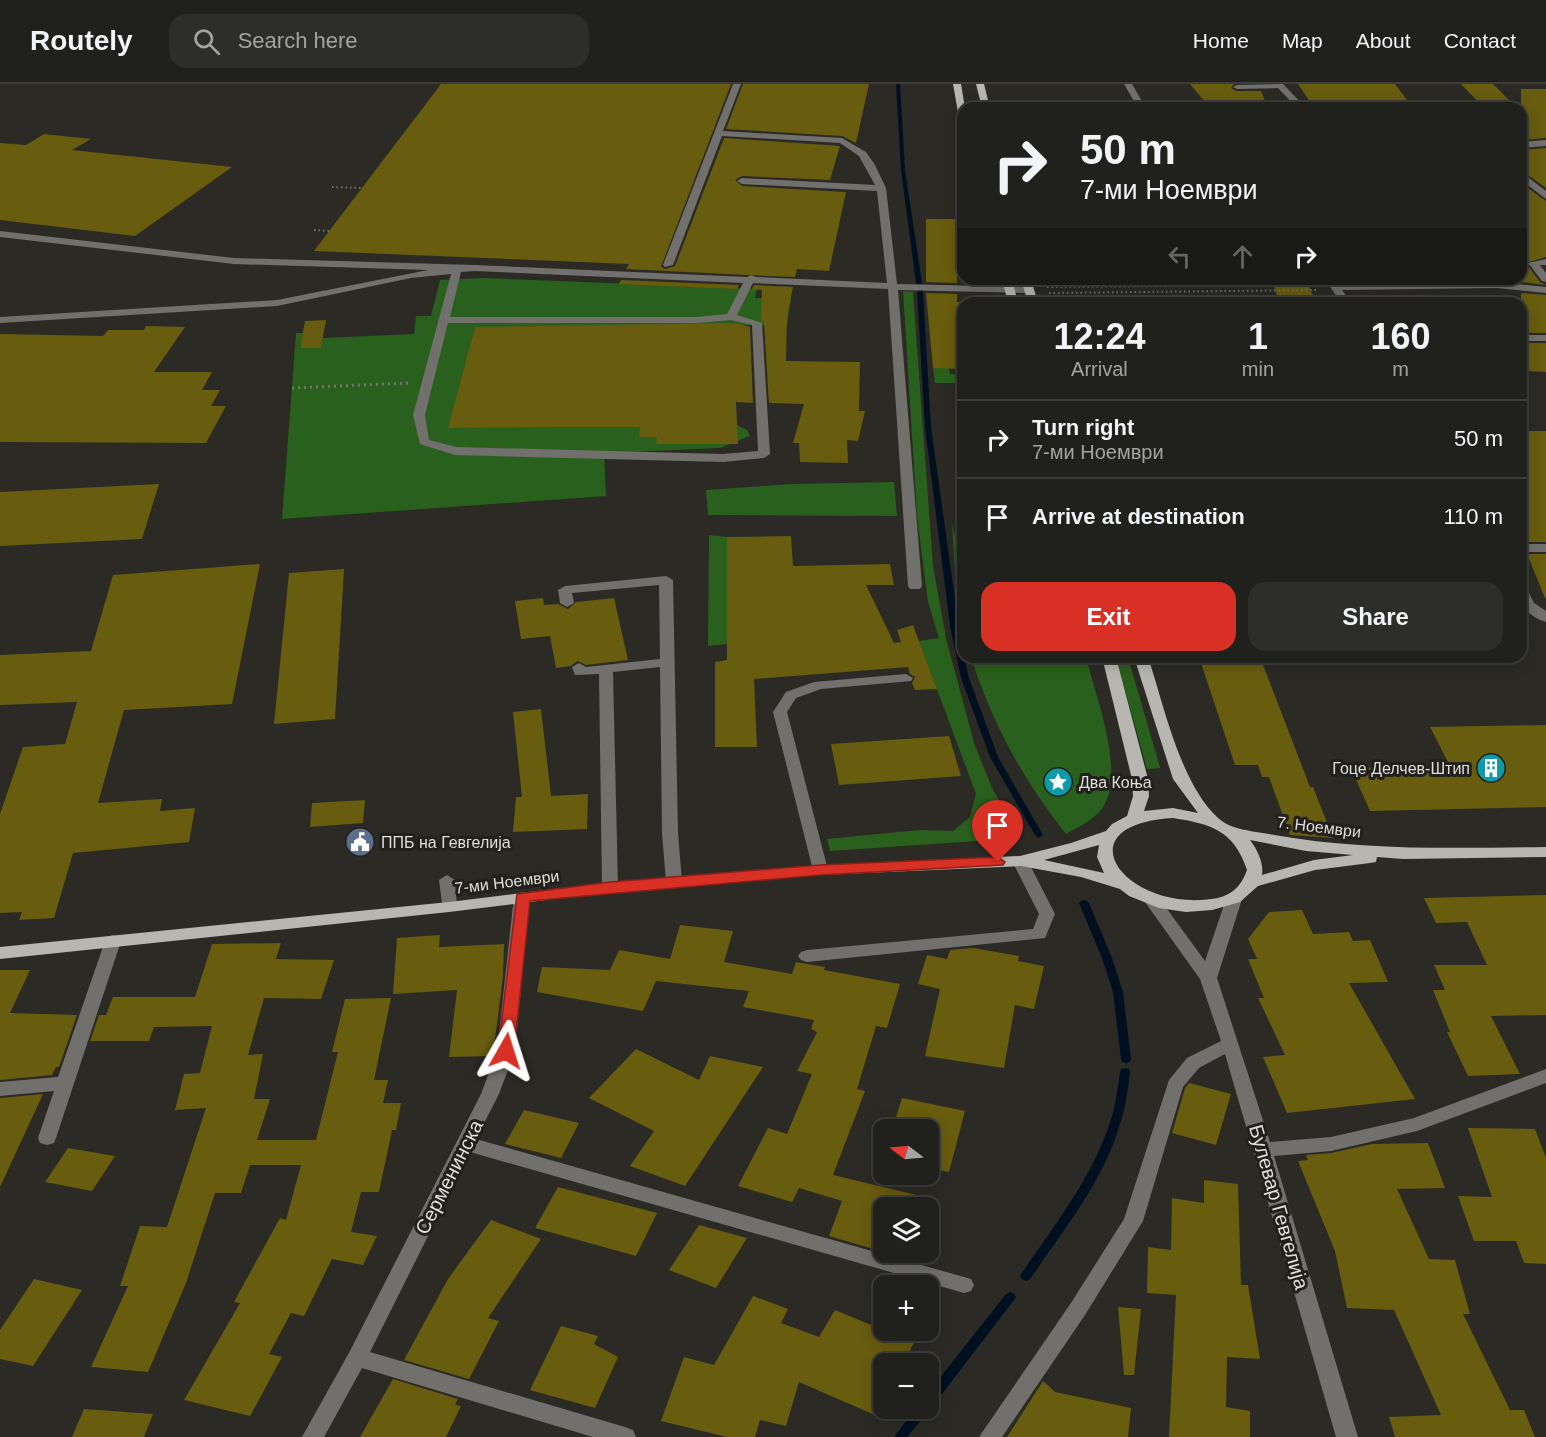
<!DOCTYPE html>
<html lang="en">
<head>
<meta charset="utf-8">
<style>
  :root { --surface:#20201c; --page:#2d2d29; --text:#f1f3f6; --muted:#a2a3a3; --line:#3d3e3b; --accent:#d93025 }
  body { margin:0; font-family:Helvetica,sans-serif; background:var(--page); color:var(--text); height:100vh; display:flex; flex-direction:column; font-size:22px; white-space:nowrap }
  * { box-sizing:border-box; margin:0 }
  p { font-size:20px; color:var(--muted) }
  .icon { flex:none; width:33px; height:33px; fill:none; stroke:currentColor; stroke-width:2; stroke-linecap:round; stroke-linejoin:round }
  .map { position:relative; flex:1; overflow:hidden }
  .sheet { position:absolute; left:957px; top:213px; width:570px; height:366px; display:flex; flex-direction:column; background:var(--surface); border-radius:18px; box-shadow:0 3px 15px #0003,0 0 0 2px var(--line) }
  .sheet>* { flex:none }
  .banner { position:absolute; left:957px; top:18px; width:570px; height:183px; border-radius:18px; box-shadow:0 3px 15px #0003,0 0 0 2px var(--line); background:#20201c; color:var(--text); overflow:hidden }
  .needle { width:39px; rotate:286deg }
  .controls { position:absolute; left:873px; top:1035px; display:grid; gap:12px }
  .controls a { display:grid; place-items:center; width:66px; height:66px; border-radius:12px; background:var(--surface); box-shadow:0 3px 15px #0003,0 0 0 2px var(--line); font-size:30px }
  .pin { position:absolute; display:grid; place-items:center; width:51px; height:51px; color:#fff; margin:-62px -26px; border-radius:50% 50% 50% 0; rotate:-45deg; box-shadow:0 0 6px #0007 }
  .pin .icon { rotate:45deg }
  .me { position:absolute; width:66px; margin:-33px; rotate:6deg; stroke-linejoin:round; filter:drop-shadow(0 0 4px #0008) }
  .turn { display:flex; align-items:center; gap:21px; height:126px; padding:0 24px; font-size:27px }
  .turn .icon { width:78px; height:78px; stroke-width:2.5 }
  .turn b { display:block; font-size:42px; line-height:51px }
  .lanes { display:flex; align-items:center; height:57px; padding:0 24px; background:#0003; justify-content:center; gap:30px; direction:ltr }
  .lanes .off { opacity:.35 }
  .eta { display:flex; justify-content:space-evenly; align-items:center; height:102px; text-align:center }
  .eta b { font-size:36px; font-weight:700; line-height:42px }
  .button { display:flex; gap:12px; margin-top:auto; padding:12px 24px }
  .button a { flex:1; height:69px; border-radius:18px; background:var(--accent); color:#fff; font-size:24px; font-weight:700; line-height:69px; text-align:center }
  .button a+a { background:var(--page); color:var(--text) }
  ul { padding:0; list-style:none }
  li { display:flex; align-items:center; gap:18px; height:78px; padding:0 24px; border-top:2px solid var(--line) }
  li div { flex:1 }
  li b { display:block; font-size:22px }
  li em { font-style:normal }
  header { display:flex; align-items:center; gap:36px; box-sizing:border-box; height:84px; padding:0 30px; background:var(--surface); border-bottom:2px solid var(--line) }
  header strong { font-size:28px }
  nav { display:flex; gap:33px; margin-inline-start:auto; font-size:21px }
  .search { width:420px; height:54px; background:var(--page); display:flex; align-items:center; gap:15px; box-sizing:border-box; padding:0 21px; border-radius:18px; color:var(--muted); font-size:22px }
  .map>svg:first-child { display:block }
  .green { fill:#2a601d }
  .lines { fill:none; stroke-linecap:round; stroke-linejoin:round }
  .stream { fill:#001021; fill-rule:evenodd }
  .building { fill:#685c0f }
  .path-far1 { stroke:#757470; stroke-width:2; stroke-dasharray:1.5 3; stroke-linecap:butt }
  .path { stroke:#757470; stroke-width:3; stroke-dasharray:2 4; stroke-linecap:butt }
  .minor { fill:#71706d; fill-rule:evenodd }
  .major { fill:#b8b6b0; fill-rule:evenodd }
  .route { fill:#d93025; stroke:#8d1f18; stroke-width:1.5 }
  .labels { text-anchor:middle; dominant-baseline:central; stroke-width:6; stroke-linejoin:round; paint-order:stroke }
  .poi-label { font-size:16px; fill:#dfdedb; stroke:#21201b; text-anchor:start }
  .street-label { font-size:16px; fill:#dfdedb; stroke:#21201b }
  .near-street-label { font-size:20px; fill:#dfdedb; stroke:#21201b }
</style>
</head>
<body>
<header>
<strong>Routely</strong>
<div class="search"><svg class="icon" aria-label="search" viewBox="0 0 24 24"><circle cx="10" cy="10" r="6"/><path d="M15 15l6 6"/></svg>Search here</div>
<nav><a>Home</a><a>Map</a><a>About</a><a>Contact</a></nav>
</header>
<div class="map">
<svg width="1546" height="1353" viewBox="0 0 1546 1353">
  <rect width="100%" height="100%" fill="#2b2a25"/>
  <path class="green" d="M483 194 757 205 755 214 791 215 787 241 475 243 449 344 640 343V353H657V360H720L737 341 747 346 750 352 720 364 604 369 606 412 282 435 296 249H303L300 264 321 263 323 254 414 250 416 232H431L440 196Z
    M903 207 913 208 933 482 946 554 974 659 992 704 1021 754 830 767 827 755 919 746 953 747 970 733 976 710 919 557 939 554 928 518 917 432Z
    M933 284H949L950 290H963V299H935Z
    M894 398 897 432 708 431 706 406 791 400Z
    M952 439 956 457H963V476H960L963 490V547L957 524Z
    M709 451 727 453V560L708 562Z
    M971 573H1086C1095 611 1126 688 1103 723 1096 735 1078 743 1066 750 1023 696 992 639 971 573Z
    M1116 573H1128L1160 684 1147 685Z"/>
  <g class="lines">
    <path class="stream" d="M896 0H900L905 86 922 199 919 201 916 199 901 86Z
      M920 206 923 208 931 343 963 573H964L969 594 998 673 1043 751 1039 754 1035 751 990 673 961 594 950 542 925 343 917 208Z
      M1084 816 1087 817 1089 819 1112 874 1123 908 1131 975 1130 978 1126 979 1122 978 1121 975 1113 908 1102 874 1079 819 1081 817Z
      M1125 984 1129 985 1130 988C1128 1007 1125 1025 1119 1043 1102 1099 1063 1147 1030 1195L1026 1197 1022 1195 1020 1192 1022 1189C1053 1143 1088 1099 1107 1047 1115 1028 1117 1008 1120 988L1121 985Z
      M1010 1208 1014 1210 1016 1213 1014 1216 932 1323 930 1324 928 1328 907 1353H894L916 1324H928V1309L1006 1210Z"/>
  </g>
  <path class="building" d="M441 0H731L661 183 666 185 675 182 724 54 840 62 830 96 742 92 735 96 742 102 846 108 829 187 797 185 795 193 747 191 626 185 629 180 314 167Z
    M743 0H869L856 59 842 52 726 45Z
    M1190 0H1234L1231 4 1236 7H1261L1268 24H1210Z
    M1298 0H1395L1413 24H1314Z
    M1461 0H1493L1517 24H1484Z
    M1521 5H1546V54L1521 56Z
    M44 50 91 55 72 66 232 83 135 152 0 136V59L26 61Z
    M1546 64V104L1521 86V66Z
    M1521 99 1546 117V173L1526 179 1540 198 1546 201 1521 198Z
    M926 135H963V169H959V174H957V199L926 198Z
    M1271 195H1306L1316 219H1280Z
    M621 196 739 201 737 205 619 200Z
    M754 201 793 203 787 232 786 277 860 278 859 327H865L858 357 847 356 848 379 800 378 799 359H793L804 320 769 319 764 239 761 236 762 206 752 205Z
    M926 209 957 210V218H963V285L933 284Z
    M1521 209 1546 211V249H1521Z
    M326 236 321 264H300L305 237Z
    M736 239 750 243 753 319 736 318 738 360H656L657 353H639L640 343 448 344 475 243Z
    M146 242 185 243 154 288H212L202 306H220L211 322H226L206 359 0 358V250L103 252 108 246H144Z
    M1521 259H1546V288L1521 287Z
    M1521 347H1546V458H1522L1521 455Z
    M159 400 142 455 0 462V408Z
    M791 452 793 482 890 480 894 501H866L894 559 901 558 897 546 913 541 937 605 915 606 912 599 915 593 910 590 908 583 754 595 757 663H715V578L727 576V453Z
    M1527 470H1546V514H1545Z
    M260 480 232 620 124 626 98 719 162 715 160 727 195 724 189 758 73 769 54 834 19 836 22 828 0 829V730L23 663 65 660 77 618 0 621V571L91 567 113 491Z
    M344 485 335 635 274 640 289 489Z
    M543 514 544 521 558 520 568 525 576 518 614 514 628 576 586 581 578 577 570 582 556 584 550 552 521 555 515 517Z
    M1199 573H1260L1310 703H1313L1333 754 1290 751 1269 693H1262L1258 681H1235Z
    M541 625 551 712 588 710 587 745 513 748 516 713H522L513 628Z
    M1546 641V723L1370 727 1351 684 1450 682 1430 643Z
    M949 652 961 692 839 701 831 660Z
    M365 716 363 739 310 743 312 719Z
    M1546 811V931L1491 932 1520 990 1468 992 1447 948H1450L1433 906H1445L1434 881H1487L1467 838 1436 839 1424 814Z
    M1302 826 1313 850 1349 848 1353 857 1370 856 1388 898 1349 899 1415 1015 1287 1029 1263 973 1285 971 1258 914H1264L1248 875H1257L1248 855 1269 828Z
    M680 841 733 847 724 878 792 890 796 878 825 883 824 886 900 900 887 944 876 942 857 1005 865 1007 833 1091 933 1115 932 1124H884V1168L829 1152 842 1117 799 1104 792 1118 738 1102 768 1044 787 1050 812 990 797 987 817 948 811 945 814 936 743 923 749 907 656 897 643 927 537 908 542 883 610 886 619 866 670 875Z
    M440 851 439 863 504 860 503 892 493 972 449 973 457 906 393 910 397 854Z
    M281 859 276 875 334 876 321 915 264 914 248 971 263 970 254 1015H270L257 1056H316L338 968H332L345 915 391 914 374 996H388L383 1019H401L396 1046H392L379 1108H361L351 1148 377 1152 363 1181 332 1175 304 1232 291 1229 269 1270 282 1273 250 1332 184 1316 240 1219 234 1218 280 1134 286 1136 301 1081H250L241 1109H215L186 1199 148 1288 91 1283 128 1202H120L140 1142 167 1143 206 1024 175 1026 184 990 200 989 212 942 154 943 149 957H90L99 931H106L113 913H195L212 860Z
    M973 864 1019 872 1018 877 1044 882 1034 925 1015 921 1004 984 925 972 940 905 918 900 927 871 947 875 950 866Z
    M0 886H30L10 929 77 931 59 983H56L52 991 0 996Z
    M636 965 699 996 710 972 763 983 685 1102 630 1082 654 1047 589 1014Z
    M1189 999 1231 1010 1216 1061 1172 1049 1185 1004Z
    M43 1010 0 1103V1014Z
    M902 1014 965 1027 949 1088 928 1084V1046H892Z
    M524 1026 579 1039 561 1074 505 1060Z
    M1468 1044 1535 1045 1546 1074V1180L1524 1179 1516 1157H1474L1458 1112 1492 1113Z
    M1428 1059 1445 1104 1397 1105 1429 1175 1455 1176 1470 1230H1463L1510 1326H1524L1535 1353H1395L1389 1333 1441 1331 1394 1226 1347 1224 1335 1167 1298 1077 1308 1076 1306 1071 1331 1069 1372 1060Z
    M68 1064 115 1072 92 1107 45 1098Z
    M1204 1096 1238 1100 1241 1201H1248L1260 1275 1227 1273 1226 1323 1250 1327V1353H1169L1176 1211 1147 1209 1148 1163 1171 1166 1172 1114 1204 1119Z
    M558 1103 657 1129 636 1172 535 1144Z
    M491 1136 541 1155 488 1234 499 1237 469 1295 404 1276 448 1195Z
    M699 1141 747 1154 716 1204 669 1186Z
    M34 1195 82 1206 33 1282 0 1275V1246Z
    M753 1212 788 1225 781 1239 819 1253 835 1226 914 1259 902 1280H884V1315L875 1331 799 1298 786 1342 760 1336 755 1353H727L661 1337 684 1273 714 1281Z
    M1118 1223 1141 1225 1134 1291H1124Z
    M561 1242 598 1252 594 1260 618 1273 595 1324 530 1306Z
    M393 1295 458 1315 455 1321 461 1322 446 1353H360Z
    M1043 1297 1055 1308 1131 1324 1128 1353H1007Z
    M84 1325 153 1330 144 1353H72Z"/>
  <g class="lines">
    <path class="path-far1" d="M332 103 362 104
      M314 146 330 147
      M1047 203 1315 201
      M1049 209 1317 206"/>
    <path class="path" d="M292 304 409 299"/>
    <path class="minor" d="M733 0H741L723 47 842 54 866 68 875 81 886 104 897 200 1029 203 1034 206 1029 209 898 206 922 502 920 505H910L908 502 888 205 753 199 737 231 762 239 770 370 764 374 723 378 455 371 420 360 413 331 451 190 411 194 277 222 0 239V233L277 216 428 186 234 180 0 153V147L234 174 474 181 747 193 751 191 756 193 887 199 877 107 742 100 737 97 742 94 875 101 859 72 840 59 722 52 673 181 665 183 663 181ZM474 187 743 199 727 230 697 233H450L461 188ZM731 236 752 241 758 367 723 370 456 363 429 356 425 331 448 239H697Z
      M1124 0H1132L1146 24H1138Z
      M1283 0 1306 24H1297L1278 4 1237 5 1233 3 1237 1Z
      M1546 56V62L1521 64V58Z
      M1521 88 1546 107V115L1521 96Z
      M1546 175V181H1540L1546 189V198L1542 197 1528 179Z
      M1332 195 1338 200 1497 198 1546 203V209L1497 204 1342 206 1351 219H1341L1327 198Z
      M1521 251H1546V257H1521Z
      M1521 460H1546V468H1521Z
      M666 492 673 496 678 749 682 798 674 803 666 798 662 749 660 583 613 588 618 803 610 808 602 803 599 590 575 591 572 583 579 579 586 583 660 575 659 501 572 509 574 519 567 523 560 519 558 506 565 502Z
      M1521 502 1526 503 1534 519 1546 527V538C1526 532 1521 521 1521 502Z
      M906 590 913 594 911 597 821 605 796 614 787 628 828 786 826 790H814L773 628 786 608 814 598Z
      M1020 772 1028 777 1055 830 1045 854 807 878 801 876 798 872 801 868 807 866 1033 845 1039 830 1012 777Z
      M447 791 455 796 457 823 455 827H443L439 796Z
      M522 808 530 813 515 967 499 1010 476 1055 964 1193 971 1195 974 1201 971 1207 964 1209 470 1068 370 1268 625 1343 633 1346 636 1353H593L362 1284 324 1353H302L350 1267 481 1010 497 967 514 813Z
      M1234 810 1242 815 1217 894 1270 1058 1331 1053 1414 1034 1546 985V999L1417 1047 1331 1067 1274 1072 1358 1353H1336L1225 970 1199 984 1183 1003 1143 1137 1085 1231 1002 1353H979L1071 1219 1124 1135 1169 996 1187 974 1221 957 1200 895 1145 818 1147 814H1159L1205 877 1226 815Z
      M113 851 119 853 121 857 56 1054 54 1059 47 1061 40 1059 38 1054 54 1007 0 1012V998L58 993 105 857 107 853Z"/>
    <path class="major" d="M953 0H961L965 24H963V37L959 34Z
      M976 0H984L990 24H982Z
      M1002 195H1012L1018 219H1008Z
      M1021 195H1031L1038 219H1028Z
      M1102 573H1116L1148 695 1149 712 1144 727 1173 724 1198 729 1173 695 1134 573H1148C1164 621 1180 699 1218 734 1231 746 1253 747 1269 750 1361 767 1453 764 1546 763V773L1403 775 1377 773 1376 778 1370 779 1315 786 1258 802 1240 818 1212 826 1186 828 1159 824 1129 812 1120 805 1081 793 1021 782 820 791 610 808 449 828 0 875V863L449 818 610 798 820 781 1020 772 1071 759 1106 747 1112 740 1127 732 1133 712 1132 695ZM1173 734C1212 740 1234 747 1247 786 1239 809 1224 815 1201 816 1118 820 1066 740 1173 734ZM1250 756 1306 767 1353 771 1314 776 1262 791C1264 779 1257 765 1250 756ZM1099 761 1097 773 1104 789 1044 776Z"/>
  </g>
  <path class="route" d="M998 773 1005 778 1003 781 820 791 530 817 514 967 506 973 498 967 517 810 610 798 820 781Z"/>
  <defs>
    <g id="building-disc" transform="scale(1.5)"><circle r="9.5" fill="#0f9aa8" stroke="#21201b"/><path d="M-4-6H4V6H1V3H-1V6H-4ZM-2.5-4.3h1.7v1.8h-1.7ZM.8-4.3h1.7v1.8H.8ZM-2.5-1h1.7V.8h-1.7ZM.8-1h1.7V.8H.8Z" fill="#fff"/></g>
    <g id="sight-disc" transform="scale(1.5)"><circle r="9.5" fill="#0f9aa8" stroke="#21201b"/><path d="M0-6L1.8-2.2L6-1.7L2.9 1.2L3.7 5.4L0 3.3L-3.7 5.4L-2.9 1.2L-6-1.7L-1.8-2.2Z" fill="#fff"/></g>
    <g id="civic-disc" transform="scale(1.5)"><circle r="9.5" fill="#5c6f8a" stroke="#21201b"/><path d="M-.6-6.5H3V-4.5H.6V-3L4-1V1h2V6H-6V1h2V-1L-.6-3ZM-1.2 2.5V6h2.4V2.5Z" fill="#fff"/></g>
  </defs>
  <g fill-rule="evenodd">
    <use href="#building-disc" x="1491" y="684"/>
    <use href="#sight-disc" x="1058" y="698"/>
    <use href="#civic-disc" x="360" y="758"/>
  </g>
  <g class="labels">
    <g class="poi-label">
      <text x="1470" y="684" text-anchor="end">Гоце Делчев-Штип</text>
      <text x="1079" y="698">Два Коња</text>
      <text x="381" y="758">ППБ на Гевгелија</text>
    </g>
    <g class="street-label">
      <text transform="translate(1319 743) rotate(7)">7. Ноември</text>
      <text transform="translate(507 798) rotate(-7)">7-ми Ноември</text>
    </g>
    <g class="near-street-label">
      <text transform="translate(449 1093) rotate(-63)">Серменинска</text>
      <text transform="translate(1279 1123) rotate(74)">Булевар Гевгелија</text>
    </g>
  </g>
</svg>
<div class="controls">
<a><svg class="needle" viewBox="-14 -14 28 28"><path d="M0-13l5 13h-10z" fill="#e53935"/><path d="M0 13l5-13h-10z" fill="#a2a3a3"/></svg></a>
<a><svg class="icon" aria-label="layers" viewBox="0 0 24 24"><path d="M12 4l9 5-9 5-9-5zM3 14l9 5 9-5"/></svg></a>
<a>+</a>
<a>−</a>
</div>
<div class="pin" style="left:998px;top:778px;background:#d93025"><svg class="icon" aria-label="arrive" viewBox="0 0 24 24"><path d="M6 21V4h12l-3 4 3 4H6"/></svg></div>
<svg class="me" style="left:506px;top:967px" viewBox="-20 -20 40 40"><path d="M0-17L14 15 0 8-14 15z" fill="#d93025" stroke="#fff" stroke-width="4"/></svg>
<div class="banner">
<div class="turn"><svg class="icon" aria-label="right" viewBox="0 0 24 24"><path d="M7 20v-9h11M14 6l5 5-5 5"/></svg><div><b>50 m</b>7-ми Ноември</div></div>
<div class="lanes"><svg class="icon off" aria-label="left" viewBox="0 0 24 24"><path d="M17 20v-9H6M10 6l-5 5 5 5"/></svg><svg class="icon off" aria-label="ahead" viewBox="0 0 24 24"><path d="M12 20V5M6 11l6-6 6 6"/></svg><svg class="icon" aria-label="right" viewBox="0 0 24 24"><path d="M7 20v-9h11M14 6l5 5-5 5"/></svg></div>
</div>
<section class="sheet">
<div class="eta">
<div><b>12:24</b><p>Arrival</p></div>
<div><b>1</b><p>min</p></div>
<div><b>160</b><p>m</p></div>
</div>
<ul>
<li><svg class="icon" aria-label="right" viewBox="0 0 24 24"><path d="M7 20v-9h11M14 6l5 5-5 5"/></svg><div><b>Turn right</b><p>7-ми Ноември</p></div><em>50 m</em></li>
<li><svg class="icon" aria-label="arrive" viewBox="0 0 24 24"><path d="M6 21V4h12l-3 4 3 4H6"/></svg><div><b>Arrive at destination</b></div><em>110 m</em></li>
</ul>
<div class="button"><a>Exit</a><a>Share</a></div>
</section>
</div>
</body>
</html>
